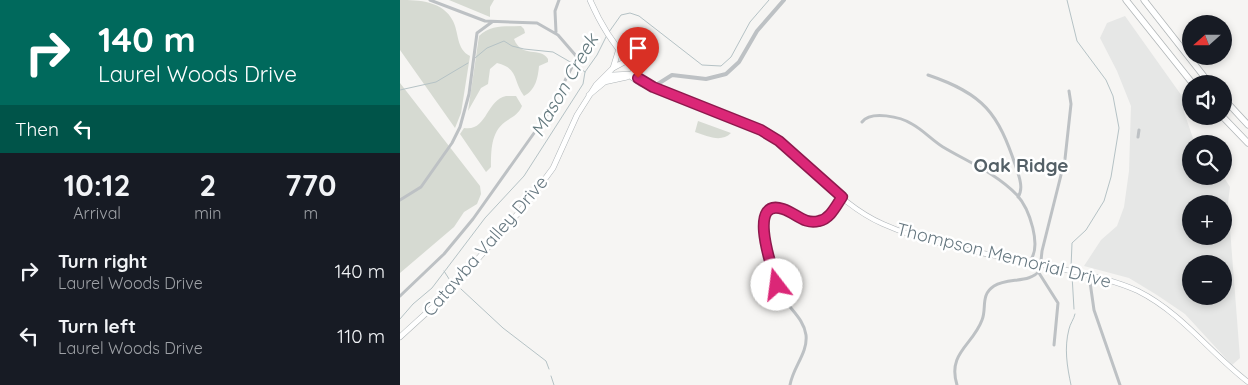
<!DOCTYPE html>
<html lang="en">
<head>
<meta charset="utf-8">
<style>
  :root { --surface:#171b24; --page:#20242c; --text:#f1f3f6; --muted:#9ea1a6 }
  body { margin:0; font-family:Quicksand,sans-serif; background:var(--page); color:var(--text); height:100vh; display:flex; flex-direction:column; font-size:19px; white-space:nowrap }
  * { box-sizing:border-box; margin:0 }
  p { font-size:16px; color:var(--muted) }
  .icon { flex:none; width:28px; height:28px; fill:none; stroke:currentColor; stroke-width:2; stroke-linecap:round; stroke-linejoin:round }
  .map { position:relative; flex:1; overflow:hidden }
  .sheet { display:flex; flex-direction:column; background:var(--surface); width:400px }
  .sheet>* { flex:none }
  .banner { background:#00695c; color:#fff; overflow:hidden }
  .needle { width:32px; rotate:249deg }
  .controls { position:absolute; left:782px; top:15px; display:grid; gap:10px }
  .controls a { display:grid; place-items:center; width:50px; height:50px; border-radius:50%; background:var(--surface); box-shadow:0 2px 8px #0003; font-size:25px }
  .pin { position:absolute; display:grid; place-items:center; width:42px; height:42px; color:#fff; margin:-51px -21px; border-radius:50% 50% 50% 0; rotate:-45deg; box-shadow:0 0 5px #0007 }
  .pin .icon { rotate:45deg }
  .me { position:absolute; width:55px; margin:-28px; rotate:345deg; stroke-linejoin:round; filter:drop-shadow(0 0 4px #0008) }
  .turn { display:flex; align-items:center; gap:18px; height:105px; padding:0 15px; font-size:22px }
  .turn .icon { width:65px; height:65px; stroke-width:2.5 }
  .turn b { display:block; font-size:35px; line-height:42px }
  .then { display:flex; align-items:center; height:48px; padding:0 15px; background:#0003; gap:10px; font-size:19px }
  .eta { display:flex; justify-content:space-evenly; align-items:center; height:85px; text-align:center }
  .eta b { font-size:30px; font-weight:700; line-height:35px }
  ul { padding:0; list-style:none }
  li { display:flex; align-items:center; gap:15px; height:65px; padding:0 15px }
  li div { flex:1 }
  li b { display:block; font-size:19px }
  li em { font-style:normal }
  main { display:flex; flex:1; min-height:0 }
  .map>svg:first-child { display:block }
  .built { fill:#e6e7e6; fill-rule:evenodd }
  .green { fill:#d6dad2 }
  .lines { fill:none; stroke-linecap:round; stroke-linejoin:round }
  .stream { stroke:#b5c2c5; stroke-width:1 }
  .secondary-casing { stroke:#afb5b9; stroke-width:5.5 }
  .primary-casing { stroke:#aeb4b7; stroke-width:6 }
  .motorway-casing { stroke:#b0b5b7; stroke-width:7 }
  .minor { stroke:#bdc1c4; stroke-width:3 }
  .tertiary { stroke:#bdc1c4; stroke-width:4 }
  .secondary { stroke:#fff; stroke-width:4.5 }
  .primary { stroke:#fff; stroke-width:5 }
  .motorway { stroke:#fff; stroke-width:5.5 }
  .route-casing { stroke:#8e194d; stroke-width:12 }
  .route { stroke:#db2777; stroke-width:9 }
  .labels { text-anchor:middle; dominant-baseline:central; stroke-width:5; stroke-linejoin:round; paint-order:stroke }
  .street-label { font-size:18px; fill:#677881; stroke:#fff }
  .water-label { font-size:19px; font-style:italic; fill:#63797e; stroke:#fff }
  .neighbourhood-label { font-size:19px; font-weight:bold; fill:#546067; stroke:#fff }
</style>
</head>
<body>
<main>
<section class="sheet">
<div class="banner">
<div class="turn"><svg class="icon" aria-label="right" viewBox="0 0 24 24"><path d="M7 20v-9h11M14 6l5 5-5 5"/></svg><div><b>140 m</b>Laurel Woods Drive</div></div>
<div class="then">Then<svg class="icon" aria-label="left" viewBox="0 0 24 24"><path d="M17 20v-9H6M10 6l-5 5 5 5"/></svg></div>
</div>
<div class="eta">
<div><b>10:12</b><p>Arrival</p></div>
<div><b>2</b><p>min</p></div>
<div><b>770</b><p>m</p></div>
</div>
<ul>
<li><svg class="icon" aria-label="right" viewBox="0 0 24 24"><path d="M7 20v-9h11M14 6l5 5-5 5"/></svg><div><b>Turn right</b><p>Laurel Woods Drive</p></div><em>140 m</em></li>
<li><svg class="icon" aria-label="left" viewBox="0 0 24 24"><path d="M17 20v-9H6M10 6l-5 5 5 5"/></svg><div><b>Turn left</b><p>Laurel Woods Drive</p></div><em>110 m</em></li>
</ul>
</section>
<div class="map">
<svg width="848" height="385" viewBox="0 0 848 385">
  <rect width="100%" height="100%" fill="#f6f5f3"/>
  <path class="built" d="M725 16 784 99V112L795 144H791V176H823L830 187 828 203 840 358 832 365 785 314 757 295 729 278 684 266 701 240 717 226 724 207 729 171 731 106 717 71 700 38 707 23ZM791 204H824V236H791ZM791 264H824V296H791Z"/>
  <path class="green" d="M0 0C19 0 43 1 53 21 59 32 56 49 70 56L61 113 55 128 0 50Z
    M49 0H94L90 7V17Z
    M121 26 124 29 125 33 114 39C122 59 140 46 148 59V62L139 66C138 77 136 90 124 96 113 82 119 68 97 63L90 69 88 84 81 88 68 111 79 36C91 24 106 27 121 26Z
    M0 83 80 186 81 194 77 204 64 212 54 227 0 273Z
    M106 96H116L122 106C118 115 112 117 105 122 91 132 91 151 91 167L86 172 60 134 64 128C87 132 86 100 106 96Z
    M298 121 331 133C321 143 307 136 295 132Z"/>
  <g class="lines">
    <path class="stream" d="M667 0 677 41 706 80 713 96 719 128 711 177 704 201 686 230 672 243 671 268
      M209 32 221 15 230 13 239 16 302 65 321 66 331 57 350 22 369 0
      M75 58 87 48 104 41 112 46 124 49 153 52 172 63
      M177 66 185 72
      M0 90 36 82 68 63
      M44 271 51 282
      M672 275 674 309
      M61 289 103 328 146 361 149 369
      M0 319 13 304 32 288 85 218 124 176 183 84 185 72 197 55 207 35
      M151 376 154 385
      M671 385C667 366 664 348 669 329 670 324 674 319 675 314"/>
    <g class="secondary-casing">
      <path id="secondary" d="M234 70 239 78 247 84
        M228 75 241 84 361 130C405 156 435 203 483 224 539 249 603 256 662 269 688 275 714 280 738 291 782 313 810 353 848 382"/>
    </g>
    <g class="primary-casing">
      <path id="primary" d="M190 0C200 23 211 42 228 60
        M213 68 218 52
        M204 82 227 77
        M0 337 46 295 128 202 153 168 177 115 196 85 213 68 228 60 233 63 235 68 232 74 213 75 189 95"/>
    </g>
    <g class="motorway-casing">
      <path id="motorway" d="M726 0 793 84
        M744 0 810 84
        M824 99 848 125
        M822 116 848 143"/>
    </g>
    <path class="minor" d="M156 32 155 11 159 0
      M528 75C584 94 598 113 616 167 619 176 624 189 618 197
      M462 122C471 110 501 117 512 124 523 130 532 140 543 147 568 162 596 173 617 195 629 208 643 247 629 262
      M738 137 739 130
      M0 200 21 187 52 143 60 127 69 94 77 33 92 22
      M639 273 658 303 654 345
      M689 275 694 310 720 385
      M0 296 44 254 73 219 149 112 177 57 158 35 137 23 85 21 30 0
      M390 385C393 367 408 353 406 335 404 320 392 311 384 299 374 284 360 236 363 218 378 191 406 234 427 217 433 212 437 204 442 198
      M557 385C547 353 573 345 582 320 587 308 580 295 594 286 608 277 630 284 640 270L642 251 665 159 671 104 669 91"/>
    <path class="tertiary" d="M253 87 272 75 306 79 326 74 339 62 357 31 384 0"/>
    <use href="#secondary" class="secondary"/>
    <use href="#primary" class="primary"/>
    <use href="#motorway" class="motorway"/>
  </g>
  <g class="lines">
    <g class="route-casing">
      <path id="route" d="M238 78 253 87 361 130 379 141 442 197C436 206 430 219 419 221 404 225 396 213 383 209 346 197 373 271 377 285"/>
    </g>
    <use href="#route" class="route"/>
  </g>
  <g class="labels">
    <g class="street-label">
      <text transform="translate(85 246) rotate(-49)">Catawba Valley Drive</text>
      <text transform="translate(604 255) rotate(14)">Thompson Memorial Drive</text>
    </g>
    <g class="water-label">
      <text transform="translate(164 85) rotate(-60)">Mason Creek</text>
    </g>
    <g class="neighbourhood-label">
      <text x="621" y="165">Oak Ridge</text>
    </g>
  </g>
</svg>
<div class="controls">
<a><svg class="needle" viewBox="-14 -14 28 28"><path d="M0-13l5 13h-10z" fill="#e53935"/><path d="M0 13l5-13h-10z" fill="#9ea1a6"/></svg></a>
<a><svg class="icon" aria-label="sound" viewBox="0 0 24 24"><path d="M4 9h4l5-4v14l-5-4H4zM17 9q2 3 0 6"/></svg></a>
<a><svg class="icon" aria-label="search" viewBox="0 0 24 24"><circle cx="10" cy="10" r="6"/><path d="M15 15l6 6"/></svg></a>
<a>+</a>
<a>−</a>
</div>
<div class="pin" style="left:238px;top:78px;background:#d93025"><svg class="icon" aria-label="arrive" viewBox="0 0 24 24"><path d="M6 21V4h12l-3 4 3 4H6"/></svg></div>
<svg class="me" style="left:377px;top:285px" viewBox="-20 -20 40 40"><circle r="19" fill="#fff"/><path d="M0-13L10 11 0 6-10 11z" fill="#db2777"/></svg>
</div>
</main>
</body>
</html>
